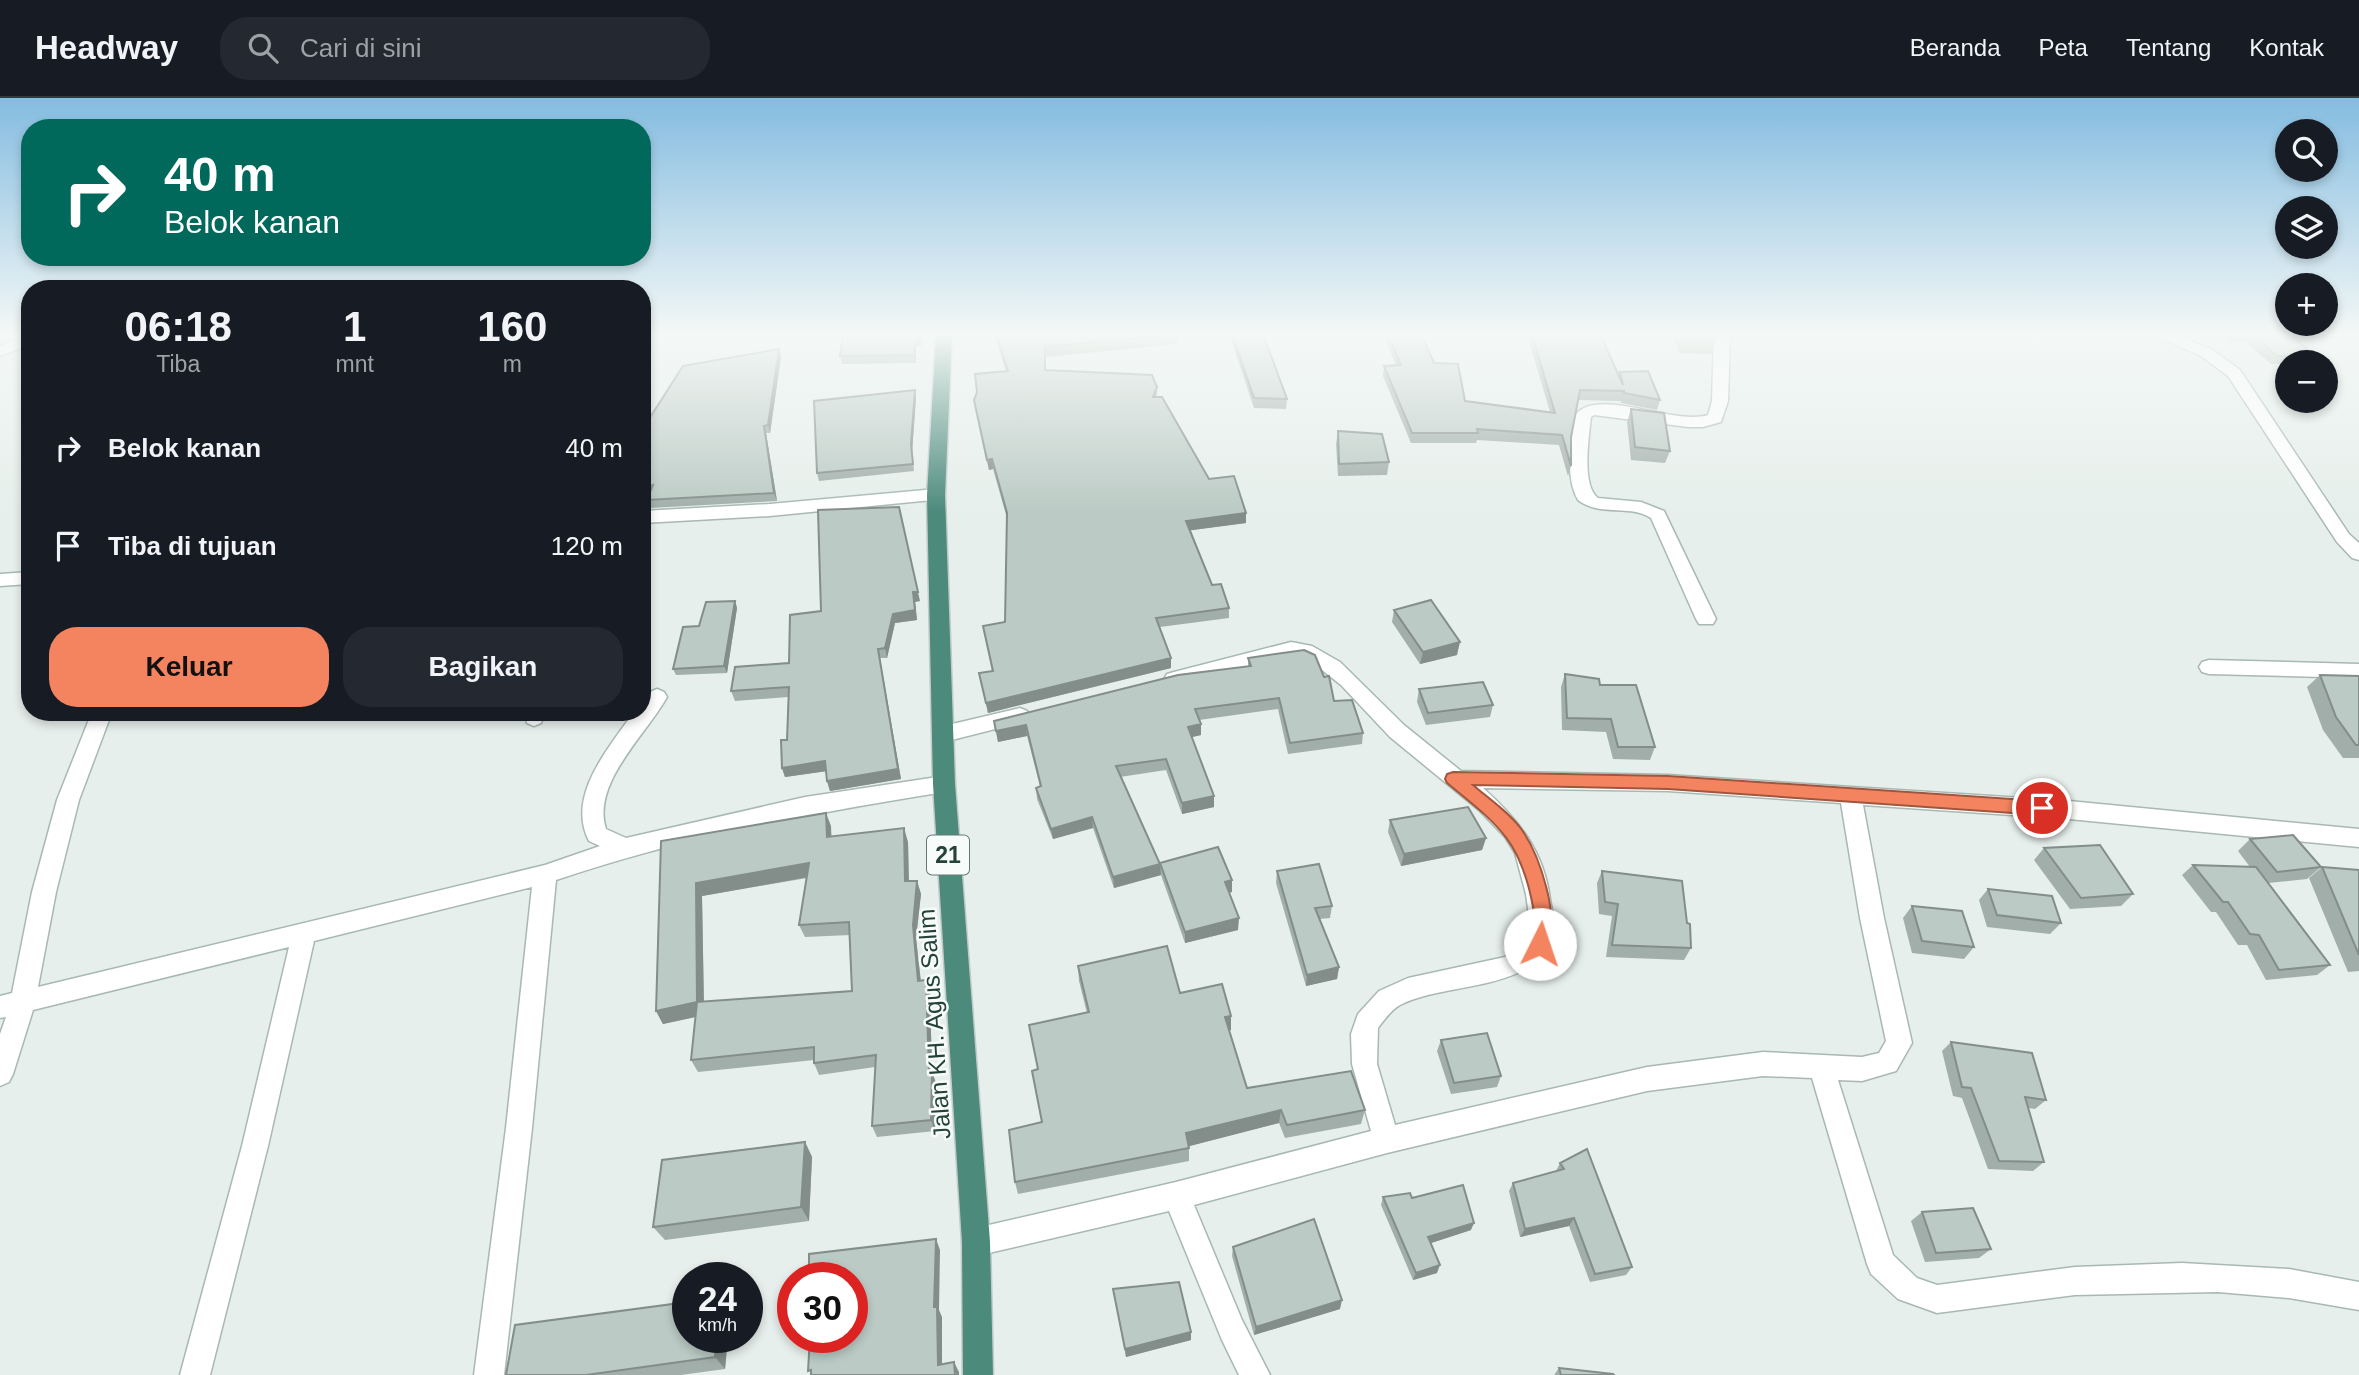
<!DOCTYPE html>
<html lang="id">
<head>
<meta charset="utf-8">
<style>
  :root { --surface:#171b24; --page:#242831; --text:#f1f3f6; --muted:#9ea1a6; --line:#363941; --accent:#f4845f }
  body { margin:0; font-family:Helvetica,sans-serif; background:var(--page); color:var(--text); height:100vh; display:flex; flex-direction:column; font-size:26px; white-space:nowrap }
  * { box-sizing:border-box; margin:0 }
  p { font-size:23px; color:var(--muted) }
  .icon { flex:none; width:38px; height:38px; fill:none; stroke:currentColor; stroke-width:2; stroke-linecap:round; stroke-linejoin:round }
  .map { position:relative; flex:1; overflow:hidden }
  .drawer { position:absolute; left:21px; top:182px; width:630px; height:441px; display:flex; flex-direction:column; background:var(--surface); border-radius:28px; box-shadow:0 4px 10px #0003 }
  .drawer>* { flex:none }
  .guide { position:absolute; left:21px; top:21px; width:630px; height:147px; border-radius:28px; box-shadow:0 4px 10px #0003; background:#00695c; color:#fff; overflow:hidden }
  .controls { position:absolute; left:2275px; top:21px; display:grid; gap:14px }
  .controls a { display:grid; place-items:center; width:63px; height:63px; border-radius:50%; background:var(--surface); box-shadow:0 4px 10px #0003; font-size:35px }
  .speed { position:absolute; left:672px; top:1164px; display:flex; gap:14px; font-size:35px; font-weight:700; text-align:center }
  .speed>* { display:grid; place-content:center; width:91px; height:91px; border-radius:50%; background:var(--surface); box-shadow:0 4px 10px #0003; line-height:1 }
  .speed small { font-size:18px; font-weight:400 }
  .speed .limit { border:10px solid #d22; background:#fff; color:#111 }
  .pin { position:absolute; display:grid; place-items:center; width:60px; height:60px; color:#fff; margin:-30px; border:4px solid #fff; border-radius:50%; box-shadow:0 2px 7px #0007 }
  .me { position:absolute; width:77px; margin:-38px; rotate:4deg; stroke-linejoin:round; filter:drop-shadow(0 0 5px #0008) }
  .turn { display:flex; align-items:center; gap:24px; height:147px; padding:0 28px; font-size:32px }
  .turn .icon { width:91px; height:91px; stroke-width:2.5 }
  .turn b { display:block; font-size:49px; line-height:60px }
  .eta { display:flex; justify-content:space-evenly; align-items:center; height:119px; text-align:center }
  .eta b { font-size:42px; font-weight:700; line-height:49px }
  .primary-button { display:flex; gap:14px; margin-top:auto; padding:14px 28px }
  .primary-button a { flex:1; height:80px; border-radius:28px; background:var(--accent); color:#111; font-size:28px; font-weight:700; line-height:80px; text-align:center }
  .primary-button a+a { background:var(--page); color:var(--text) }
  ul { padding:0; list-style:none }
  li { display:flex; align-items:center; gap:21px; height:98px; padding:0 28px }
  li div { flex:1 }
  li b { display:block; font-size:26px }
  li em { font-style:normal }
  header { display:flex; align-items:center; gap:42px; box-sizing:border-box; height:98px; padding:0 35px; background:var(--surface); border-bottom:2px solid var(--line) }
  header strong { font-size:33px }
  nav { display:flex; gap:38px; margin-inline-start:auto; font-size:24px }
  .search { width:490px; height:63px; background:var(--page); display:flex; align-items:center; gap:18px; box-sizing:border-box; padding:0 24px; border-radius:28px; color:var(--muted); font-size:26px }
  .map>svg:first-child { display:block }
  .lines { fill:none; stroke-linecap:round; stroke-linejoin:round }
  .minor-casing { stroke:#a8b8b2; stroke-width:3 }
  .trunk-casing { stroke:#c2cac8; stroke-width:3 }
  .minor { fill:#fff; fill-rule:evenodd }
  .trunk { fill:#4c8a7c; fill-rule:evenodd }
  .wall { fill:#a1aea9; fill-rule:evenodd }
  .shaded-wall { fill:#838d89 }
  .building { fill:#bbcac4; stroke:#838d89; stroke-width:2; fill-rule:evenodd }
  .route { fill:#f4845f; stroke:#9f563e; stroke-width:2 }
  .labels { text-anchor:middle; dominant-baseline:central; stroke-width:5; stroke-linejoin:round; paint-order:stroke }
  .shield { fill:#f7fbf9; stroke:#637a73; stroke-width:2 }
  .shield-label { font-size:23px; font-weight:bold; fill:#24423a }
  .street-label { font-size:24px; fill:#24423a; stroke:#f7fbf9 }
</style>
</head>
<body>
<header>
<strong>Headway</strong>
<div class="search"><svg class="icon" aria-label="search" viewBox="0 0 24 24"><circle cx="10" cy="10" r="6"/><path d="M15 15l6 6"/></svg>Cari di sini</div>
<nav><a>Beranda</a><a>Peta</a><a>Tentang</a><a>Kontak</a></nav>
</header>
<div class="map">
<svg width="2359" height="1277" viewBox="0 0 2359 1277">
  <rect width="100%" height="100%" fill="#e6efeb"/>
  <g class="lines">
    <g class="minor-casing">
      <path id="minor" d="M30 236V247L0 258V248Z
        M1714 236H1730L1728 303 1721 324 1703 329H1688L1594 317 1591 319C1589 339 1581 387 1598 400L1641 404 1664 413 1716 521 1713 526H1699L1696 521 1651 420C1629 406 1600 419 1578 402 1564 378 1572 343 1575 317 1599 288 1673 328 1708 317L1712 303Z
        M2152 236H2173L2213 252 2240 272 2349 436 2359 445V462L2352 460 2337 444 2228 278 2201 258Z
        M936 391 945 397 942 401 770 418 642 425V413L770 406Z
        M30 474V486L0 488V476Z
        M1291 544 1312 548 1340 564 1404 627 1461 673 1668 677 2069 703 2359 731V749L2069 721 1863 707 1884 820 1912 945 1896 973 1862 983 1838 982 1893 1157 1917 1180 1937 1187 2075 1169 2182 1165 2289 1171 2359 1184V1212L2289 1200 2218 1194 2075 1197 1937 1215 1898 1201 1871 1176 1867 1166 1812 980 1763 978 1647 993 1387 1055 1194 1107 1242 1222 1270 1277H1239L1222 1242 1169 1113 976 1158 966 1154 962 1144 966 1134 976 1130 1176 1084 1371 1033 1352 966 1351 936 1358 916 1379 893 1408 880 1505 859 1523 848 1531 832 1526 796 1515 755 1505 739 1479 712 1390 639 1341 587 1312 564 1291 558 1174 588 1167 586 1164 581 1167 576 1174 574ZM1483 690 1668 693 1841 705 1860 820 1886 943 1879 955 1862 959 1763 954 1647 969 1395 1027 1377 966 1378 930C1384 922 1391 912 1400 907 1444 883 1544 895 1554 832 1556 823 1551 810 1550 801 1544 753 1518 721 1483 690Z
        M2209 562 2359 566V580L2209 576 2202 574 2199 569 2202 564Z
        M657 591 664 594 667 599C647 636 591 685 606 731L626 740 805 699 944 678 952 680 955 686 952 692 944 694C813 715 682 739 556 782L532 1030 504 1277H474L506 1030 532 789 314 843 268 1048 210 1277H180L242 1048 289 849 33 912 13 976 9 984 0 988V936L6 919 0 920V898L12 895 32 794 57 702 92 614H112L79 702 56 794 38 889 545 767 600 748 589 743C567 701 604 656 628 622L634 614H642C642 603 645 595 657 591Z
        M1020 610 1027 613 1030 618 1027 623 944 644 937 642 934 636 937 630 944 628Z
        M525 614H545L541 625 534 628 527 625Z"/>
    </g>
    <g class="trunk-casing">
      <path id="trunk" d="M936 236H952L945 397 955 686 990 1144 993 1277H963L962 1144 933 686 927 397Z"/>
    </g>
    <use href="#minor" class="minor"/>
    <use href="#trunk" class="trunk"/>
  </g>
  <path class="wall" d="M767 236H920L922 247 916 248V265L842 266 840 258 842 240Z
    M994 236H1181L1177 246 1046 259V272L1157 289V299L1209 381 1246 425 1190 432 1212 487 1229 510V520L1160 529 1171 560V570L988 615 979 575 992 573 983 528 1005 524 1007 420 993 371 989 372 974 302 1006 273Z
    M1229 236H1263L1287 301 1286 311 1254 310Z
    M1383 236H1421L1434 265 1465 303 1550 314 1527 236H1600L1619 278 1620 274 1660 302 1657 312 1621 305V303L1578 302 1571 339V368L1568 378 1559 347 1477 342 1476 345H1411L1383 278 1384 268 1396 267Z
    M1672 236H1715V243L1711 256 1680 255Z
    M2222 236H2294L2293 238 2314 258 2309 264H2287V266H2271L2246 244 2228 245Z
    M779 251 781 259 770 335H766L777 403 650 410 647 402 649 396 642 398V332Z
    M916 300 912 354 914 373 819 383 817 375Z
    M1631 311 1670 353 1665 365 1631 362 1627 324Z
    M1338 333 1389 364 1387 377 1338 378 1336 346Z
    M735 503 737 510 727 575 676 577 673 571 699 528Z
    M920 503 915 504 917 522 895 525 887 560H880L901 681 830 693 827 683 826 673 785 679 782 670 787 642 788 599 735 603 731 593 789 565 790 517Z
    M1394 512 1457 557 1420 566 1392 524Z
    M1248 560 1334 603 1363 635 1362 646 1288 656 1278 611 1199 622 1201 637 1192 639 1214 709 1182 716 1166 672 1120 679 1160 766 1232 782V794L1229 795 1238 832 1185 845 1161 777 1114 790 1093 730 1053 741 1037 701 1036 690 1040 688 1027 638 998 644 994 623 1248 568Z
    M1565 576 1600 587 1655 649 1650 662 1613 661 1606 634 1562 632 1561 589Z
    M2320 577 2359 578V660H2343L2323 632 2307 589Z
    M1419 591 1493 607 1490 619 1426 627 1417 604Z
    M1390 722 1486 740 1482 752 1401 768 1388 734Z
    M831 728V739L908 744 909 783H917L921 796 916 840 921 883 926 882 930 895 932 974 936 985 935 1033 877 1039 872 1028 875 969 819 977 814 965V962L698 974 691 962 696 919 663 926 656 913 661 743ZM807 780 799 827 805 839 850 837 852 893 704 904 702 798Z
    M2250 741 2321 769 2307 781 2268 785 2330 867 2317 877 2266 882 2247 847H2238L2216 814H2211L2182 777 2193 767 2250 769 2238 753Z
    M2044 750 2133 796 2121 808 2070 811 2034 762Z
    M2322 769 2359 772V873L2348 874 2309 780Z
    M1277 773 1332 808 1330 820 1319 821 1339 869 1337 881 1306 888 1276 785Z
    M1602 773 1691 850 1684 862 1606 859 1612 818 1599 816 1597 785Z
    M1988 791 2061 825 2050 836 1987 829 1979 802Z
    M1912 808 1974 849 1964 861 1912 855 1903 820Z
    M1078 868 1180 895 1231 932H1229L1247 990 1365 1012 1361 1026 1285 1040 1279 1025 1189 1048V1063L1018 1096 1015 1084 1087 915 1079 883Z
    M1441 942 1501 978 1497 989 1451 996 1437 953Z
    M1951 944 2046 1002 2035 1011 2028 1010 2044 1064 2033 1073 1988 1071 1962 1000 1953 998 1942 953Z
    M805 1044 812 1059 809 1123 665 1142 653 1129Z
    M1560 1065 1632 1169 1626 1177 1590 1184 1569 1128 1520 1139 1509 1093 1513 1085 1556 1073Z
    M1383 1099 1471 1132 1431 1145 1437 1175 1413 1182 1381 1107Z
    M1922 1114 1991 1151 1979 1160 1925 1164 1911 1123Z
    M1233 1149 1340 1211 1254 1237 1232 1158Z
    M1113 1191 1191 1234V1242L1126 1259Z
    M728 1239 725 1271 681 1277H506Z
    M1559 1270 1614 1277H1554Z"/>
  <path class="shaded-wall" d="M648 236H652L642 298V273Z
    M1177 236H1181L1177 246Z
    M921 240 922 247 916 248V265L914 241Z
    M779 251 781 259 770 335 768 327Z
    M915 292 916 300 912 354 914 373 911 346Z
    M764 328 766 335 777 403 774 395Z
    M992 361 993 371 989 372 987 362Z
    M653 387 655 395 642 398V390Z
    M1246 415V425L1186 433V423Z
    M913 494H918L920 503 915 504 917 522 895 525 887 560 885 550 893 516Z
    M735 503 737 510 727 575 724 568Z
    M1460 544 1457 557 1420 566 1423 554Z
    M878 551 901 681 830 693 827 683Z
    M1171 560V570L988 615 986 605Z
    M1201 626V637L1188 640V629Z
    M1026 627 1027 638 998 644 996 633Z
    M825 663 828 673 785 679 782 670Z
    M1214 698V709L1182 716V705Z
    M826 715 831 728 832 752 827 739Z
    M1092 719 1093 730 1053 741 1051 731Z
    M904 730 908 744 909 796 905 783Z
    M1486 740 1482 752 1401 768 1404 756Z
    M809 765 814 778 702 798 704 917 663 926 656 913 696 785Z
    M1160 766 1161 777 1114 790 1113 779Z
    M1232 782V794L1224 796 1225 784Z
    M917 783 921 796 916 840 922 896 918 883 913 827Z
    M1239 820 1238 832 1185 845V834Z
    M1339 869 1337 881 1306 888 1307 877Z
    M926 882 930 895 932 974 936 985 935 1033 931 1022Z
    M1231 918V932L1224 934 1225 919Z
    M1281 1012 1279 1025 1186 1049V1035Z
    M805 1044 812 1059 809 1123 801 1109Z
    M1574 1120 1569 1128 1520 1139 1525 1131Z
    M1474 1125 1471 1132 1425 1147 1428 1139Z
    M936 1141 940 1152 939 1212 942 1219V1276L938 1267 934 1209Z
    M1440 1167 1437 1175 1413 1182 1416 1175Z
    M1342 1202 1340 1211 1254 1237 1256 1229Z
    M1191 1234V1242L1126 1259 1125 1251Z
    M716 1239H728L725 1271 715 1259Z
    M954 1264 959 1274V1277H955Z"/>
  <path class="building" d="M642 236H648L642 273Z
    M843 236H920L921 240 914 241 915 257 840 258Z
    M996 236H1177L1045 249V272L1152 277 1157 289 1153 299H1162L1209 381 1234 378 1246 415 1186 423 1212 487 1221 486 1229 510 1156 520 1171 560 986 605 979 575 993 573 983 528 1005 524 1007 415 992 361 987 362 974 302 977 294 975 276 1008 273Z
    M1232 236H1263L1287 301 1254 300Z
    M1388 236H1421L1434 265 1458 266 1465 303 1555 315 1532 236H1600L1623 287 1620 274 1648 273 1660 302 1624 295V293L1580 292 1571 339V368L1562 337 1477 331 1478 335H1412L1384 268 1401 267Z
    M1682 236H1715V243L1684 242Z
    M2252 236H2291L2314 258H2277Z
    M779 251 768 327 764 328 774 395 647 402 653 387 642 390V332L683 268Z
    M915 292 911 346 913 366 817 375 814 303Z
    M1631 311 1664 315 1670 353 1635 349Z
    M1338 333 1382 336 1389 364 1339 366Z
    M899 409 918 494H913L915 512 893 516 885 550 878 551 898 671 827 683 825 663 782 670 781 642H787L789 589 731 593 735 569 789 565 790 517 821 513 818 412Z
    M1431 502 1460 544 1423 554 1394 512Z
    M735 503 724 568 673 571 683 529 699 528 706 504Z
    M1304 552 1315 557 1324 579 1329 578 1334 603 1352 602 1363 635 1290 645 1279 600 1195 611 1201 626 1188 629 1214 698 1182 705 1166 661 1116 668 1160 766 1113 779 1092 719 1051 731 1036 690 1041 688 1026 627 996 633 994 623 1178 577 1251 568 1248 560Z
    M1565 576 1599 581 1600 587H1636L1655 649H1618L1611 621 1567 620Z
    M2320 577 2359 578V647H2356L2336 619Z
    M1483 584 1493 607 1428 615 1419 591Z
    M1468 709 1486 740 1404 756 1390 722Z
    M826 715 827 739 904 730 905 783H917L913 827 918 883 926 882 929 973H932L931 1022 872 1028 876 957 814 965V949L691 962 697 904 656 913 661 743ZM809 765 799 827 849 824 852 893 697 904 696 785Z
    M2293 737 2321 769 2277 774 2250 741Z
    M2100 747 2133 796 2081 800 2044 750Z
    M1218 749 1232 782 1225 784 1239 820 1185 834 1160 765Z
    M1319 766 1332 808 1315 810 1339 869 1307 877 1277 773Z
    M2193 767 2256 769 2330 867 2279 872 2259 837 2250 836 2228 804H2223Z
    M2322 769 2359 772V857Z
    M1602 773 1682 783 1687 825 1690 826 1691 850 1612 847 1618 806 1605 804Z
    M1988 791 2052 798 2061 825 1997 817Z
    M1912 808 1962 813 1974 849 1922 843Z
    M1167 848 1180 895 1222 886 1231 918 1225 919 1247 990 1351 973 1365 1012 1287 1027 1281 1012 1186 1035 1189 1050 1015 1084 1009 1032 1042 1024 1032 973 1038 971 1029 927 1089 914 1078 868Z
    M1487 935 1501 978 1454 985 1441 942Z
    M1951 944 2032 955 2046 1002 2025 999 2044 1064 1999 1063 1971 990 1962 989Z
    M805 1044 801 1109 653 1129 662 1062Z
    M1587 1051 1632 1169 1595 1176 1574 1120 1525 1131 1513 1085 1564 1071 1560 1065Z
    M1463 1087 1474 1125 1428 1139 1440 1167 1416 1175 1383 1099 1410 1095 1412 1100Z
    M1973 1110 1991 1151 1936 1155 1922 1114Z
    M1314 1121 1342 1202 1256 1229 1233 1149Z
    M936 1141 934 1209H937L938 1267 954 1264 955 1277H811V1272L808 1273 810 1239H852V1180H809V1156Z
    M1179 1184 1191 1234 1125 1251 1113 1191Z
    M688 1204V1239H716L715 1259 586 1277H506L515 1227Z
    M1559 1270 1613 1276 1614 1277H1561Z"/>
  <linearGradient id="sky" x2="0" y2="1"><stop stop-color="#84bce0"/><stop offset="0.57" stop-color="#f4f8f6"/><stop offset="1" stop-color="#f4f8f6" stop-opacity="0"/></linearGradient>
  <rect width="2359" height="415" fill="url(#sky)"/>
  <path class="route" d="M1453 674 1668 678 2042 703 2048 705 2050 710 2048 715 2042 717 1668 691 1473 687C1489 701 1509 714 1522 732 1540 758 1561 821 1547 851L1540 854 1534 851C1528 840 1536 823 1533 809 1521 742 1497 726 1447 685L1445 681 1447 676Z"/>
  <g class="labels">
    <rect class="shield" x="927" y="737.5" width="42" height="39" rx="5"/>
    <g class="shield-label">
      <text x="948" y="757">21</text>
    </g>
    <g class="street-label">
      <text transform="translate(934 926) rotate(-94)">Jalan KH. Agus Salim</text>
    </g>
  </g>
</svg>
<div class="controls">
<a><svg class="icon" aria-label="search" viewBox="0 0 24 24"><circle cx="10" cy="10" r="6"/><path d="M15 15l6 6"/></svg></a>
<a><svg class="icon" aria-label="layers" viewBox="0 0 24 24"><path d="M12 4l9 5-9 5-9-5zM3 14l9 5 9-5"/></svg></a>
<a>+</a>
<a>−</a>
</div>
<div class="speed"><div>24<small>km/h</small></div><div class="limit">30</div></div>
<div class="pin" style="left:2042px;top:710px;background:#d93025"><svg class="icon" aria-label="arrive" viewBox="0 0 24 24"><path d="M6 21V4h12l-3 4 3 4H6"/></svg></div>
<svg class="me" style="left:1540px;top:846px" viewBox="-20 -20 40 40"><circle r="19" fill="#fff"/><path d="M0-13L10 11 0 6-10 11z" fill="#f4845f"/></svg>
<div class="guide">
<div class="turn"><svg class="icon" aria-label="right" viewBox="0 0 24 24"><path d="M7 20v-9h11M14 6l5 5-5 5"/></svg><div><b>40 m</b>Belok kanan</div></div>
</div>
<section class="drawer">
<div class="eta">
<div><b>06:18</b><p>Tiba</p></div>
<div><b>1</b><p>mnt</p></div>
<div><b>160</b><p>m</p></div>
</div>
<ul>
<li><svg class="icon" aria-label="right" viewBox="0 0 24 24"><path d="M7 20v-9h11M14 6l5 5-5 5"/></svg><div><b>Belok kanan</b></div><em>40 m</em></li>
<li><svg class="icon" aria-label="arrive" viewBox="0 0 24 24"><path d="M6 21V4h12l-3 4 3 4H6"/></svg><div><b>Tiba di tujuan</b></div><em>120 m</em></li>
</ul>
<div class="primary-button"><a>Keluar</a><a>Bagikan</a></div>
</section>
</div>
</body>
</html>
